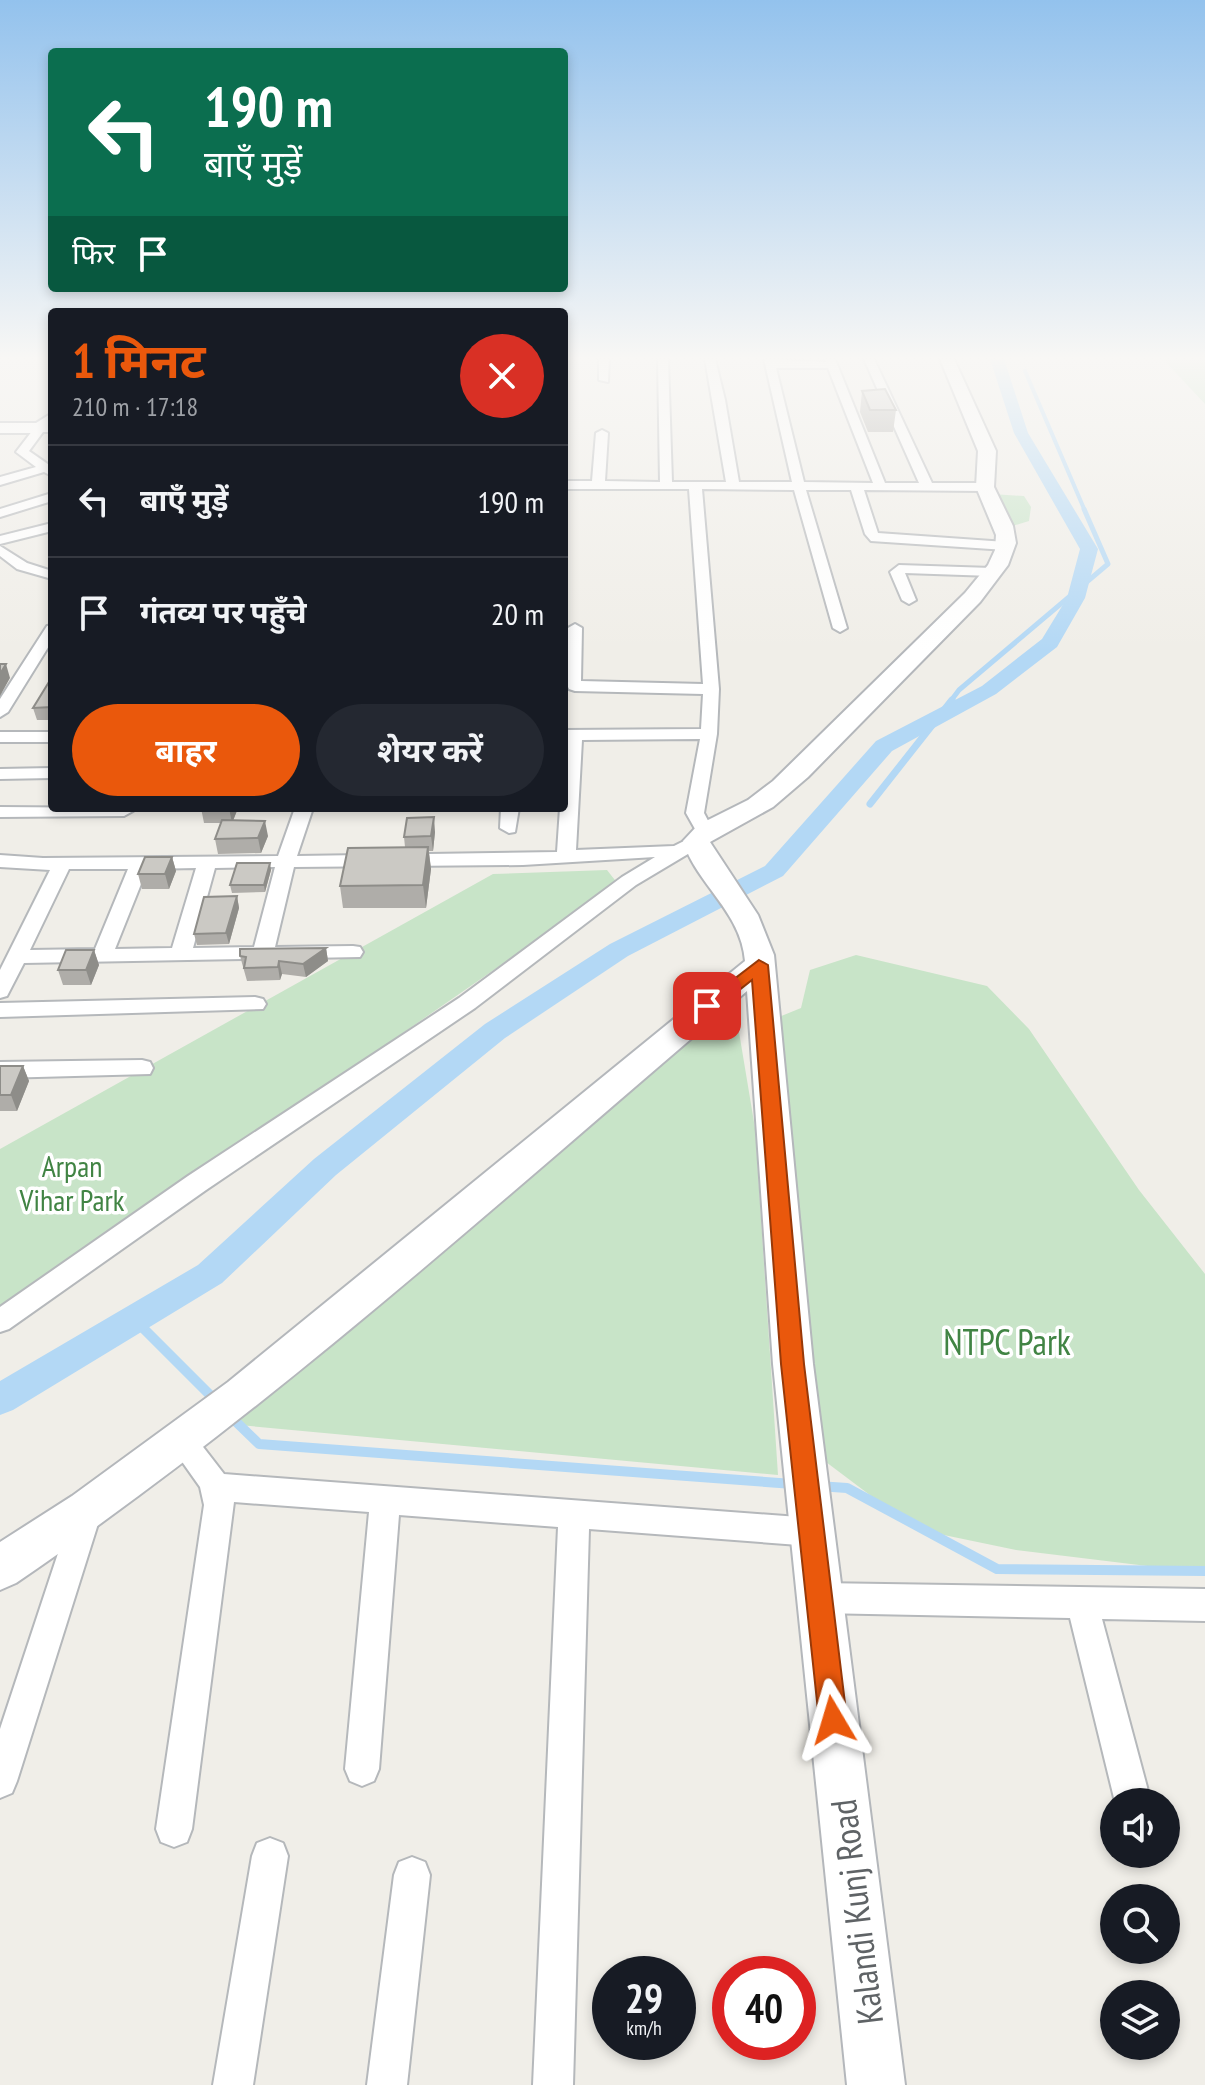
<!DOCTYPE html>
<html lang="hi">
<head>
<meta charset="utf-8">
<style>
  :root { --surface:#171b24; --page:#242831; --text:#f1f3f6; --muted:#9ea1a6; --line:#363941; --accent:#ea580c }
  body { margin:0; font-family:"PT Sans Narrow","Noto Sans Devanagari",sans-serif; background:var(--page); color:var(--text); height:100vh; display:flex; flex-direction:column; font-size:30px; white-space:nowrap }
  * { box-sizing:border-box; margin:0 }
  p { font-size:26px; color:var(--muted) }
  .icon { flex:none; width:44px; height:44px; fill:none; stroke:currentColor; stroke-width:2; stroke-linecap:round; stroke-linejoin:round }
  .map { position:relative; flex:1; overflow:hidden }
  .panel { position:absolute; left:48px; top:308px; width:520px; height:504px; display:flex; flex-direction:column; background:var(--surface); border-radius:8px; box-shadow:0 4px 12px #0003 }
  .panel>* { flex:none }
  .hud { position:absolute; left:48px; top:48px; width:520px; height:244px; border-radius:8px; box-shadow:0 4px 12px #0003; background:#0b6e4f; color:#fff; overflow:hidden }
  .buttons { position:absolute; left:1100px; top:1788px; display:grid; gap:16px }
  .buttons a { display:grid; place-items:center; width:80px; height:80px; border-radius:50%; background:var(--surface); box-shadow:0 4px 12px #0003; font-size:40px }
  .speed { position:absolute; left:592px; top:1956px; display:flex; gap:16px; font-size:40px; font-weight:700; text-align:center }
  .speed>* { display:grid; place-content:center; width:104px; height:104px; border-radius:50%; background:var(--surface); box-shadow:0 4px 12px #0003; line-height:1 }
  .speed small { font-size:20px; font-weight:400 }
  .speed .limit { border:12px solid #d22; background:#fff; color:#111 }
  .pin { position:absolute; display:grid; place-items:center; width:68px; height:68px; color:#fff; margin:-34px; border-radius:16px; box-shadow:0 4px 12px #0006 }
  .me { position:absolute; width:88px; margin:-44px; rotate:353deg; stroke-linejoin:round; filter:drop-shadow(0 0 6px #0008) }
  .turn { display:flex; align-items:center; gap:28px; height:168px; padding:0 24px; font-size:36px }
  .turn .icon { width:104px; height:104px; stroke-width:2.5 }
  .turn b { display:block; font-size:56px; line-height:68px }
  .then { display:flex; align-items:center; height:76px; padding:0 24px; background:#0003; gap:16px; font-size:30px }
  .round { display:grid; place-items:center; flex:none; width:84px; height:84px; border-radius:42px; background:var(--page) }
  .summary { display:flex; align-items:center; justify-content:space-between; height:136px; padding:0 24px }
  h1 { font-size:48px; font-weight:700; line-height:60px; color:var(--accent) }
  .button { display:flex; gap:16px; margin-top:auto; padding:16px 24px }
  .button a { flex:1; height:92px; border-radius:48px; background:var(--accent); color:#fff; font-size:32px; font-weight:700; line-height:92px; text-align:center }
  .button a+a { background:var(--page); color:var(--text) }
  ul { padding:0; list-style:none }
  li { display:flex; align-items:center; gap:24px; height:112px; padding:0 24px; border-top:2px solid var(--line) }
  li div { flex:1 }
  li b { display:block; font-size:30px }
  li em { font-style:normal }
  .map>svg:first-child { display:block }
  .green { fill:#c8e4c8 }
  .lines { fill:none; stroke-linecap:round; stroke-linejoin:round }
  .stream-far3 { stroke:#b3d8f5; stroke-width:4 }
  .stream-far2 { stroke:#b3d8f5; stroke-width:5 }
  .stream-far1 { stroke:#b3d8f5; stroke-width:7 }
  .stream { stroke:#b3d8f5; stroke-width:10 }
  .canal { fill:#b3d8f5; fill-rule:evenodd }
  .street-casing { stroke:#b5b8bb; stroke-width:4 }
  .secondary-casing { stroke:#b4b7bb; stroke-width:4 }
  .street { fill:#fff; fill-rule:evenodd }
  .secondary { fill:#fff; fill-rule:evenodd }
  .wall { fill:#afada9 }
  .shaded-wall { fill:#8e8d89 }
  .building { fill:#cbc9c4; stroke:#8e8d89; stroke-width:2 }
  .route { fill:#ea580c; stroke:#983908; stroke-width:2 }
  .labels { text-anchor:middle; dominant-baseline:central; stroke-width:7; stroke-linejoin:round; paint-order:stroke }
  .park-label { font-size:30px; fill:#418444; stroke:#fff }
  .near-park-label { font-size:36px; fill:#418444; stroke:#fff }
  .near-street-label { font-size:36px; fill:#5f6366; stroke:#fff }
</style>
</head>
<body>
<div class="map">
<svg width="1205" height="2085" viewBox="0 0 1205 2085">
  <rect width="100%" height="100%" fill="#f0eee8"/>
  <path class="green" d="M1163 359H1205V404Z
    M992 494 1024 496 1031 507 1029 521 1006 528Z
    M607 870 618 884 0 1312V1149L493 874Z
    M856 955 987 986 1029 1029 1139 1190 1205 1274V1567L1180 1570 1016 1550 915 1529 826 1462 793 1209 774 1019 801 1008 810 970Z
    M735 1008 755 1128 778 1475 228 1424 718 1013Z"/>
  <g class="lines">
    <path class="stream-far3" d="M1025 371 1085 511"/>
    <path class="stream-far2" d="M950 702 959 690 1108 564 1084 509"/>
    <path class="stream-far1" d="M870 804 952 700"/>
    <path class="stream" d="M133 1318 216 1401
      M228 1414 259 1444 793 1484
      M818 1486 847 1488 997 1569 1205 1571"/>
    <path class="canal" d="M990 359H1004L1028 433 1098 549 1085 598 1057 647 996 694 892 751 783 876 628 956 505 1038 336 1175 222 1283 13 1410 0 1415V1381L198 1265 314 1159 485 1024 610 944 765 866 876 741 982 686 1042 639 1067 598 1080 549 1014 433Z"/>
    <g class="street-casing">
      <path id="street" d="M599 359H609L608 382 599 380Z
        M658 359H668L672 482H726L705 359H715L725 400 739 482H792L764 359 826 362 825 359H835L885 483H919L864 359H874L932 483H985L991 487 985 491 864 490 878 533 1006 542 1013 546 1006 550 871 541 865 534 851 490H806L847 628 840 632 833 628 794 490 702 489 719 689 717 734 704 813 714 832 711 836H699L686 813 700 739 582 740 576 850 674 846 696 835 705 841 703 845 636 885 475 1008 206 1190 9 1329 0 1332V1307L188 1176 459 998 622 877 655 857 523 865 294 867 275 947 353 946 360 947 363 952 360 957 24 963 7 996 0 998V970L50 870 0 867V855L43 858 278 856 295 808H313L297 856 557 852 560 808H564V730L701 729 703 694 575 691 569 689 565 681 568 628 575 624 582 628 581 681 703 684 689 489H564V481H592L596 433 602 430 608 433 605 481 660 482ZM776 368H828L873 483 804 482ZM275 867 254 947 193 948 215 868ZM196 868 172 948 115 949 147 869ZM69 869H128L95 949 30 950Z
        M36 426H52V432H43L29 451 52 467V476L44 472 0 485V477L36 467 16 452Z
        M52 493V501L0 517V509Z
        M52 523V531L0 544V536Z
        M0 546 27 563 52 571V579L17 569 0 556Z
        M899 565 992 568 999 572 992 576 905 573 916 600 909 604 902 600 890 572Z
        M52 625V641L8 712 0 717V699L47 626Z
        M0 732H52V742H0Z
        M52 768V778L0 779V769Z
        M0 807 131 808 133 811 124 816 0 817Z
        M501 808H519L515 832 509 833 500 828Z
        M255 997 263 999 266 1004 263 1009 0 1017V1003Z
        M142 1060 150 1062 153 1068 150 1074 0 1078V1062Z
        M180 1426 190 1430 224 1474 812 1518 823 1522 827 1532 823 1542 812 1546 589 1529 573 2085H533L558 1527 399 1515 379 1769 374 1781 362 1786 350 1781 345 1769 369 1512 234 1502 192 1829 187 1842 174 1847 161 1842 156 1829 204 1505 200 1487 166 1439 170 1430Z
        M87 1497 98 1501 102 1511 17 1781 12 1793 0 1798V1729L72 1511 76 1501Z
        M819 1583 1205 1589V1621L1102 1619 1151 1802H1115L1070 1618 819 1613 808 1609 803 1598 808 1587Z
        M270 1838 283 1843 288 1856 253 2085H213L252 1856 257 1843Z
        M412 1857 425 1862 430 1875 407 2085H367L394 1875 399 1862Z"/>
    </g>
    <g class="secondary-casing">
      <path id="secondary" d="M940 359H954L996 451 994 487 1013 526 1016 543 1008 565 980 602 808 777 773 807 710 842 758 915 774 955 813 1364 905 2085H847L773 1364 747 991C508 1194 275 1407 16 1583L0 1590V1542L72 1496 228 1382 745 961C741 911 696 884 683 841L698 825 748 800 773 781 965 593 988 565 995 550 996 535 976 487 978 451Z
        M52 413V426L40 433H0V423H36Z"/>
    </g>
    <use href="#street" class="street"/>
    <use href="#secondary" class="secondary"/>
  </g>
  <path class="wall" d="M862 391 896 410 893 432H868L860 412Z
    M52 677V720H37L33 708Z
    M201 808H238L233 821 268 836 261 853 218 854 215 839 221 823H204Z
    M435 832 433 851H429L431 869 426 908H343L340 886 405 847 404 837Z
    M172 857 176 871 169 889H142L138 874Z
    M271 870 265 892 232 893 230 885Z
    M237 896 239 908 229 944 197 945 194 934Z
    M326 948 328 961 306 977 282 974 280 980 247 981 240 956Z
    M94 950 99 965 91 985H63L58 970Z
    M0 1066H23L29 1081 17 1111H0Z"/>
  <path class="shaded-wall" d="M6 664 10 678 0 696V674Z
    M229 808H238L232 823Z
    M434 817 435 832 433 851 431 836Z
    M265 821 268 836 261 853 258 838Z
    M428 847 431 869 426 908 423 885Z
    M172 857 176 871 169 889 165 874Z
    M270 863 271 870 265 892 264 885Z
    M237 896 239 908 229 944 226 933Z
    M326 948 328 961 306 977 303 964Z
    M94 950 99 965 91 985 86 970Z
    M279 961 282 974 280 980 278 967Z
    M23 1066 29 1081 17 1111 11 1095Z"/>
  <path class="building" d="M885 389 896 410H870L862 391Z
    M0 664H6L0 674Z
    M52 677V707L33 708Z
    M434 817 431 836 404 837 407 818Z
    M222 820 265 821 258 838 215 839Z
    M428 847 423 885 340 886 348 848Z
    M145 857H172L165 874H138Z
    M237 863H270L264 885H230Z
    M237 896 226 933 194 934 204 897Z
    M326 948 303 964 279 961 278 967 244 968 246 957 240 956V949Z
    M66 950H94L86 970H58Z
    M0 1066H23L11 1095H0Z"/>
  <linearGradient id="sky" x2="0" y2="1"><stop stop-color="#93c2ed"/><stop offset="0.55" stop-color="#f8f7f5"/><stop offset="1" stop-color="#f8f7f5" stop-opacity="0"/></linearGradient>
  <rect width="1205" height="651" fill="url(#sky)"/>
  <path class="route" d="M759 960 768 965 804 1364 847 1720 843 1729 833 1734 823 1729 819 1720 781 1364 752 980 714 1010 707 1011 699 1006Z"/>
  <g class="labels">
    <g class="park-label">
      <text x="72" y="1165">Arpan<tspan x="72" dy="34">Vihar Park</tspan></text>
    </g>
    <g class="near-park-label">
      <text x="1007" y="1341">NTPC Park</text>
    </g>
    <g class="near-street-label">
      <text transform="translate(856 1912) rotate(-97)">Kalandi Kunj Road</text>
    </g>
  </g>
</svg>
<div class="buttons">
<a><svg class="icon" aria-label="sound" viewBox="0 0 24 24"><path d="M4 9h4l5-4v14l-5-4H4zM17 9q2 3 0 6"/></svg></a>
<a><svg class="icon" aria-label="search" viewBox="0 0 24 24"><circle cx="10" cy="10" r="6"/><path d="M15 15l6 6"/></svg></a>
<a><svg class="icon" aria-label="layers" viewBox="0 0 24 24"><path d="M12 4l9 5-9 5-9-5zM3 14l9 5 9-5"/></svg></a>
</div>
<div class="speed"><div>29<small>km/h</small></div><div class="limit">40</div></div>
<div class="pin" style="left:707px;top:1006px;background:#d93025"><svg class="icon" aria-label="arrive" viewBox="0 0 24 24"><path d="M6 21V4h12l-3 4 3 4H6"/></svg></div>
<svg class="me" style="left:833px;top:1720px" viewBox="-20 -20 40 40"><path d="M0-17L14 15 0 8-14 15z" fill="#ea580c" stroke="#fff" stroke-width="4"/></svg>
<div class="hud">
<div class="turn"><svg class="icon" aria-label="left" viewBox="0 0 24 24"><path d="M17 20v-9H6M10 6l-5 5 5 5"/></svg><div><b>190 m</b>बाएँ मुड़ें</div></div>
<div class="then">फिर<svg class="icon" aria-label="arrive" viewBox="0 0 24 24"><path d="M6 21V4h12l-3 4 3 4H6"/></svg></div>
</div>
<section class="panel">
<div class="summary"><div><h1>1 मिनट</h1><p>210 m · 17:18</p></div><a class="round" style="background:#d93025;color:#fff"><svg class="icon" aria-label="close" viewBox="0 0 24 24"><path d="M6 6l12 12M18 6L6 18"/></svg></a></div>
<ul>
<li><svg class="icon" aria-label="left" viewBox="0 0 24 24"><path d="M17 20v-9H6M10 6l-5 5 5 5"/></svg><div><b>बाएँ मुड़ें</b></div><em>190 m</em></li>
<li><svg class="icon" aria-label="arrive" viewBox="0 0 24 24"><path d="M6 21V4h12l-3 4 3 4H6"/></svg><div><b>गंतव्य पर पहुँचे</b></div><em>20 m</em></li>
</ul>
<div class="button"><a>बाहर</a><a>शेयर करें</a></div>
</section>
</div>
</body>
</html>
